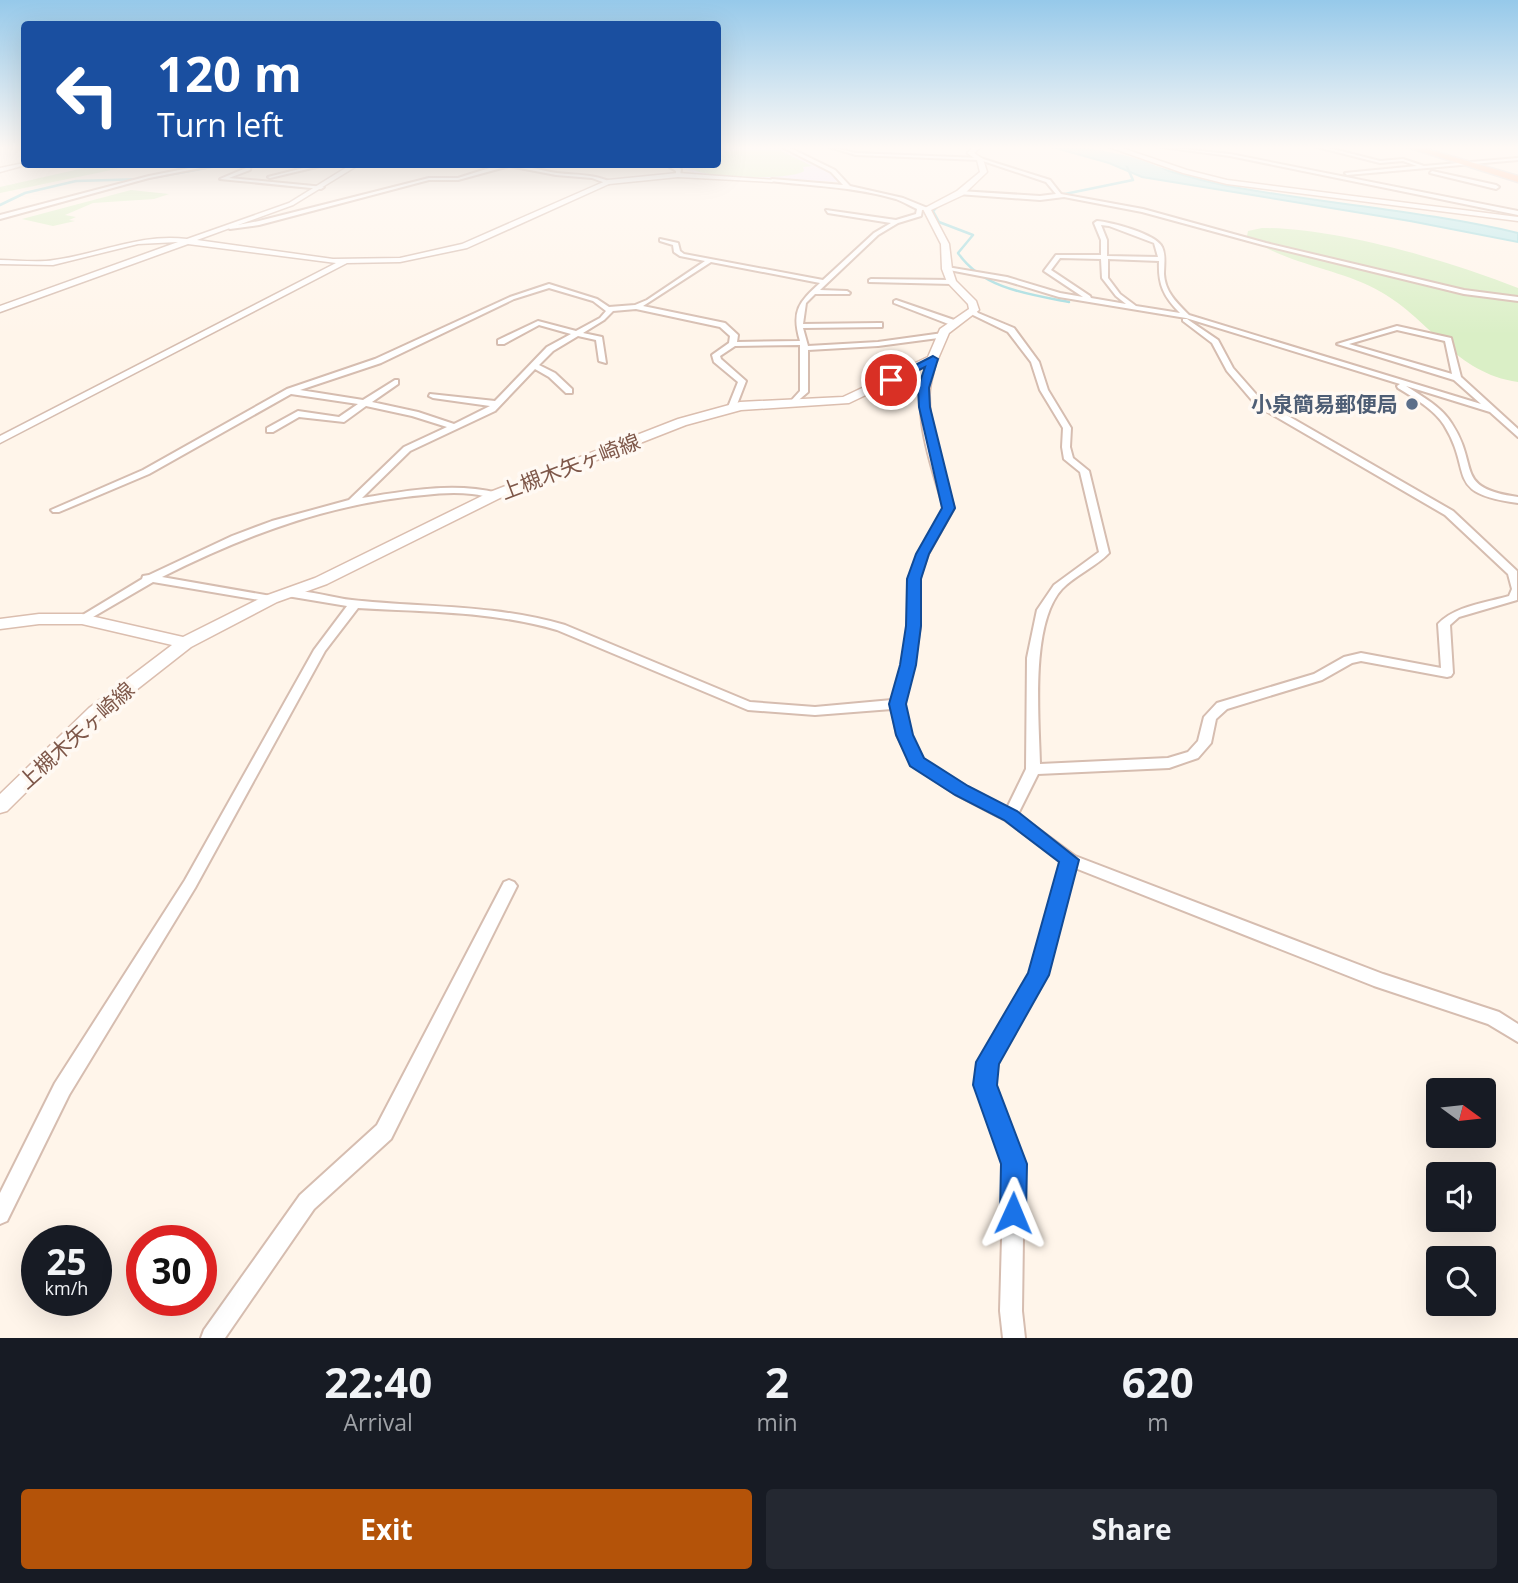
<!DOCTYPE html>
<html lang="en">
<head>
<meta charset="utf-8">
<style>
  :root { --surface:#171b24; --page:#242831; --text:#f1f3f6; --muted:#9ea1a6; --accent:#b45309 }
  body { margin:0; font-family:"Open Sans","Noto Sans JP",sans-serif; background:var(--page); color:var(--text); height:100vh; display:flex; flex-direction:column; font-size:26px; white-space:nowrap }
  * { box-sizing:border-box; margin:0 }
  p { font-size:23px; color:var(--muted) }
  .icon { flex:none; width:38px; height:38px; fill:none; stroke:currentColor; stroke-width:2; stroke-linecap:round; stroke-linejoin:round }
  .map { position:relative; height:1338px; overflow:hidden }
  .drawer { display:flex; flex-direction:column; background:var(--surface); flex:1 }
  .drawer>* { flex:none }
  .top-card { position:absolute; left:21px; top:21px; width:700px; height:147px; border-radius:7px; box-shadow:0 7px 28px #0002; background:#1a4fa0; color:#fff; overflow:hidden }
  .needle { width:46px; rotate:105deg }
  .tools { position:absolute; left:1426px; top:1078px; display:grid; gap:14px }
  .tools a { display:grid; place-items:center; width:70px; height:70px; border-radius:7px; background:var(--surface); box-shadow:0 7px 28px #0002; font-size:35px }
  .speed { position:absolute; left:21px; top:1225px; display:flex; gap:14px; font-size:35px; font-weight:700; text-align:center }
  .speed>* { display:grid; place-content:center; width:91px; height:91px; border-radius:50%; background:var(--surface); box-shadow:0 7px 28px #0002; line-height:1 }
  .speed small { font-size:18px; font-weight:400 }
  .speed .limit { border:10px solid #d22; background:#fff; color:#111 }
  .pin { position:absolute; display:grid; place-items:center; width:60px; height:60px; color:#fff; margin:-30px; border:4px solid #fff; border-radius:50%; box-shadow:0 2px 7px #0007 }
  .me { position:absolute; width:77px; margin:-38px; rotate:1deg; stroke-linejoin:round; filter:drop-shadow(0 0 5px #0008) }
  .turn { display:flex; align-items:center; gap:24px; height:147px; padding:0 21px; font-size:32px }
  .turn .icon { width:91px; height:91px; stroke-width:2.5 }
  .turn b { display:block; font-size:49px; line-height:60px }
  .eta { display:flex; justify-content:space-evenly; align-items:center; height:119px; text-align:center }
  .eta b { font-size:42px; font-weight:700; line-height:49px }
  .primary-button { display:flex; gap:14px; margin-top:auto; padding:14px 21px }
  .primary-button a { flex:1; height:80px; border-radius:7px; background:var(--accent); color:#fff; font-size:28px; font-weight:700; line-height:80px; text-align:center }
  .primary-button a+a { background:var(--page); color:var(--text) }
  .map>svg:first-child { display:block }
  .education { fill:#f2e6fc }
  .green { fill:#daefc6 }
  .water { fill:#bbe9ec; stroke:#a0dbdf; stroke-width:2 }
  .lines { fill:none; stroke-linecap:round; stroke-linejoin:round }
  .stream { stroke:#a0dbdf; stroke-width:2.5 }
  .river { fill:#bbe9ec; fill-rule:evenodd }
  .minor-casing { stroke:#d6bdb0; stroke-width:4 }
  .tertiary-casing { stroke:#d6bdb0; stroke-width:3 }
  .secondary-casing { stroke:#dbbeaf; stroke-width:3 }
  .trunk-casing { stroke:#ddd3d0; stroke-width:3 }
  .minor { fill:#fff; fill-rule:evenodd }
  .tertiary { fill:#fff; fill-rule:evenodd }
  .secondary { fill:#fff; fill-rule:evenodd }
  .trunk { fill:#ffbf9e; fill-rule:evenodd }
  .route { fill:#1a73e8; stroke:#114b97; stroke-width:2 }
  .service-dot { fill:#5c6f8a; stroke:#fff9f3; stroke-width:2.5 }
  .labels { text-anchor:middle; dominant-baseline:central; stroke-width:7; stroke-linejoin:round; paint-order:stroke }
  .far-service-label { font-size:21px; font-weight:bold; fill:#4e5e75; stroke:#fff9f3; text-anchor:end }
  .far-street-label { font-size:21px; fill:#7e5749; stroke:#fff9f3 }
</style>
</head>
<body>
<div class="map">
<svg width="1518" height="1338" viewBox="0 0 1518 1338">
  <rect width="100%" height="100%" fill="#fff5ea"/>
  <path class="education" d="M718 147H784L783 151 830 171 839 182 698 174 672 165 718 164Z"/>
  <path class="green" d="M746 150H779L812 166 803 167 804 171C791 181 702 178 689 168V165L718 164V152Z
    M97 165H136L0 193V187Z
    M131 190 169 194 154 199 93 203 65 215 76 217 69 220 75 221 53 226 22 219Z
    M1262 228C1337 228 1447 260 1518 288V382C1455 373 1432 321 1381 292 1340 268 1286 265 1247 236L1248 231Z"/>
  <path class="water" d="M1052 147C1110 147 1166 174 1223 185 1321 204 1421 210 1518 233V242L1410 221 1142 177 1109 163Z"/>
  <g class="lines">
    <path class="stream" d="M1055 196 1133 180 1124 160
      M940 204 933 211 939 222 973 235 958 253C983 289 1028 294 1069 302
      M0 205 25 193 76 181 146 179 228 164"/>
    <path class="river" d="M1064 147C1091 147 1148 157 1169 173L1163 177Z"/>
    <g class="minor-casing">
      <path id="minor" d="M782 147H788L835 170 850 186 903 198 930 209 922 210 921 216 898 223 878 235 820 290 847 291 850 293 849 294H815L806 303 803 324 879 323H882V327L803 328 808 346 878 342 943 333 947 335 946 337 878 346 808 350V392L794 404 790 402 800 391V345L735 346 720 356 721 359 746 381 736 407 732 410 728 407 738 382 714 362 712 355 729 343 730 336 720 327 636 309 613 311 604 320 583 333 602 337 606 363 599 361 596 340 578 336 553 351 539 365 555 373 572 389V393H566L549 377 535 369 495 411 410 451 362 498C407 491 453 482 498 493V497C490 498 481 495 472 494 456 492 440 493 424 495 331 503 245 535 162 577L271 596 277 599 275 601 271 602 153 582 86 621 82 622 76 619 142 579 143 576 149 575 232 536 272 521 349 500 404 447 447 427 412 416 366 406 344 422 299 417 273 432H267V428L298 411 339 417 358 404 291 394 149 474 59 512H53L51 510 143 470 287 389 375 359 510 297 549 284 597 299 609 307 635 305 647 300 705 261 680 256 674 252 673 245 660 241V239L678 243 680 251 684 254 823 280 874 233 891 223 828 213 826 210 896 220 916 214 917 209C910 206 904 202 896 199 855 187 813 186 770 181L772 179 843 185 831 172ZM711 262 820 283C799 302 791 311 800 341L737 342 738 335 725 323 643 306ZM549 288 593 301 606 311 600 318 576 331 538 321 498 340V344H504L539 325 571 334 547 347 495 401 430 394 429 396 433 398 490 406 454 424 418 412 372 402 398 384V380H395L363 400 300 390 381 363 514 299Z
        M829 147 856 153 980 158 1050 180 1061 194 1143 209 1266 243 1464 290 1518 297V301L1464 294 1263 245 1142 212 1064 197 1040 200 958 194 960 191 1040 196 1056 194 1046 182 980 160 856 155Z
        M1162 147 1230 154 1518 211V215L1230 156Z
        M1317 147H1325L1380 161 1403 159 1424 166 1518 158V160L1347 175 1345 173 1417 166 1403 161 1380 163Z
        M209 164H221L149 178 0 219V215L149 176Z
        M247 164H251L250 170 229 178 324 187 321 189 220 179 246 168Z
        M319 164H329L270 178 268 177Z
        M502 164C521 164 538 170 557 173 575 175 594 174 611 182L608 184 592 178 556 175 509 166 458 180H429L259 225 230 229 227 227 259 221 429 178H458Z
        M665 164H672L681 169 680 176 676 175V171Z
        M1432 171 1496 185 1499 187 1496 189 1430 173Z
        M1097 221C1111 222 1156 234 1162 247 1166 255 1164 264 1164 274 1165 292 1177 303 1189 315L1481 404 1454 380 1337 344 1397 326 1451 338 1461 377 1518 429V437L1490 412 1406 386C1423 397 1442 407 1452 424 1480 467 1453 488 1518 497V503C1443 493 1474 473 1444 425 1434 409 1414 398 1398 388L1397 386 1400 384 1186 318 1059 297 1006 281 944 269 947 267 1007 277 1060 293 1083 297 1044 271 1056 255H1101V240L1094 223ZM1101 225 1109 226 1154 243 1158 257 1107 256V240ZM1060 258 1101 259 1102 278 1116 296 1126 304 1091 298 1090 296 1051 270ZM1108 259 1159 261C1158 284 1163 296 1180 313L1136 306 1120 294 1108 278ZM1397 330 1445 341 1452 374 1349 344Z
        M871 279 952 280 955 282 952 284 869 282V280Z
        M896 300 957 321 958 323 951 325 894 303V301Z
        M974 308 978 313 1014 328 1039 362 1048 390 1071 428 1070 447 1073 458 1089 471 1109 553C1096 567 1075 575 1062 589 1030 624 1039 718 1040 764L1168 758 1188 752 1198 741 1204 717 1217 703 1314 674 1344 657 1361 653 1441 668 1438 624C1455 606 1485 603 1509 596L1512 589 1508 574 1445 515 1256 405 1227 371 1212 343 1183 321V319H1187L1218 340 1233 368 1262 401 1453 511 1517 571V600L1459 617 1450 625 1453 673 1451 676 1447 677 1361 661 1352 663 1322 680 1227 709 1216 719 1211 743 1198 758 1169 768 1038 774 1018 814 1075 856 1383 974 1499 1012 1518 1024V1042L1488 1024 1374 986 1075 868 1046 975 997 1064 994 1085 1024 1164 1022 1311 1025 1338H1003L1000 1311 1004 1164 976 1085 982 1056 1030 973 1062 862 1005 820 957 795 912 765 897 735 892 709 815 715 748 710 557 630C492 611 425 612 358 608L325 651 195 888 69 1095 7 1221 0 1224V1193L55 1083 185 880 314 650 347 606 287 596 281 593 283 591C301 588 333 598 352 600 426 608 492 604 565 625L750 702 815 707 892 700 902 665 908 626 909 579 918 554 944 508C930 461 908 404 930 357H936C935 369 929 382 929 395 929 433 943 471 954 508L928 554 919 579 920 626 914 665 903 704 911 735 922 759 967 787 1007 808 1026 769 1027 658 1037 610 1054 585 1099 552 1080 472 1064 459 1062 447 1063 428 1040 390 1031 362 1008 332 973 315 971 310Z
        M509 880 514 882 517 886 391 1139 314 1209 225 1338H201L204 1330 300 1195 377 1125 504 882Z"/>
    </g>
    <g class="tertiary-casing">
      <path id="tertiary" d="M24 163 29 164 0 172V168Z
        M352 164H360L293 205 197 240 333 259 400 258 462 244 608 180 678 173 775 180 772 182 678 177 609 184 467 248 400 262 347 263 0 443V436L336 263 188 244 0 312V306L178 242 138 244 53 265 0 264V260C17 260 37 263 54 260 99 254 140 233 187 239L289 203Z"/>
    </g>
    <g class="secondary-casing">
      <path id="secondary" d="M974 147H981L974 153 983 159 987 172 963 195 931 210 949 244 952 269 956 281 976 301 979 310 949 333 937 361 849 403 741 410 686 425 500 498 327 584 277 602 191 647 103 716 7 811 0 813V794L89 708 172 645 82 624H39L0 629V619L39 614H82L183 637 265 596 315 578 490 492 678 419 740 402 843 397 928 357 940 329 969 309 968 304 947 282 942 269 941 244 923 209 957 191 980 172 977 160 967 153Z
        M1109 147H1119L1187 170 1227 180 1518 217V221L1227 184 1183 173Z"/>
    </g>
    <g class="trunk-casing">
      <path id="trunk" d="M1407 147H1420L1518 176V182Z"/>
    </g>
    <use href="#minor" class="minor"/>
    <use href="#tertiary" class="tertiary"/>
    <use href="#secondary" class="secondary"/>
    <use href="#trunk" class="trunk"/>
  </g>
  <linearGradient id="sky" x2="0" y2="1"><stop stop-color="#96c9ea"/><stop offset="0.44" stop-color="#fffaf6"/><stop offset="1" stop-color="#fffaf6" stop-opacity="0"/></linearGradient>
  <rect width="1518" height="335" fill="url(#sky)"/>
  <path class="route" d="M933 356 938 359 929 388 930 407 955 508 929 554 921 579V626L916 665 906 704 913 735 924 758 968 786 1017 811 1079 860 1049 975 999 1064 997 1085 1027 1164 1026 1213 1022 1222 1013 1226 1004 1222 1000 1213 1001 1164 973 1085 976 1062 1028 973 1059 862 1004 820 955 795 910 766 896 735 889 704 900 665 906 626 907 579 916 554 942 508 919 407 918 388 925 367 895 382 886 380Z"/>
  <circle class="service-dot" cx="1412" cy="404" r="7"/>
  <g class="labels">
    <g class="far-service-label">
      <text x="1398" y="404">小泉簡易郵便局</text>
    </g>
    <g class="far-street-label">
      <text transform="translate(570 466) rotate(-21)">上槻木矢ヶ崎線</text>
      <text transform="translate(76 735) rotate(-42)">上槻木矢ヶ崎線</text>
    </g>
  </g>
</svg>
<div class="tools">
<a><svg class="needle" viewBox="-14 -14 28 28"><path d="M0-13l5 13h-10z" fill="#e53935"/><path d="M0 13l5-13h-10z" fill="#9ea1a6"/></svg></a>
<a><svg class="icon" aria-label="sound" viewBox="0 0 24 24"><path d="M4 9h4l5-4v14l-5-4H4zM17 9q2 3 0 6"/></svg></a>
<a><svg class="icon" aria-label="search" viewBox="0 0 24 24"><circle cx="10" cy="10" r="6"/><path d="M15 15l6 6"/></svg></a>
</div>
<div class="speed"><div>25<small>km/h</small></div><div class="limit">30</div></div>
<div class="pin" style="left:891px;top:380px;background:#d93025"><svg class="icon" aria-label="arrive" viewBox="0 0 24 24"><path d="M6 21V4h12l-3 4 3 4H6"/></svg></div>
<svg class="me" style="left:1013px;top:1213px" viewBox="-20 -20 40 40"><path d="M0-17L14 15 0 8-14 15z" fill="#1a73e8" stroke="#fff" stroke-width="4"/></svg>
<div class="top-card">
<div class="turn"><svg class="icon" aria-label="left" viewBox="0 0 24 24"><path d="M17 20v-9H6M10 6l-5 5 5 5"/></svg><div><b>120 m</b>Turn left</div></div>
</div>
</div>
<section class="drawer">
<div class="eta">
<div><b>22:40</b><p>Arrival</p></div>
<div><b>2</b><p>min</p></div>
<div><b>620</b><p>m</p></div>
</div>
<div class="primary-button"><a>Exit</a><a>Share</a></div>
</section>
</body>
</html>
